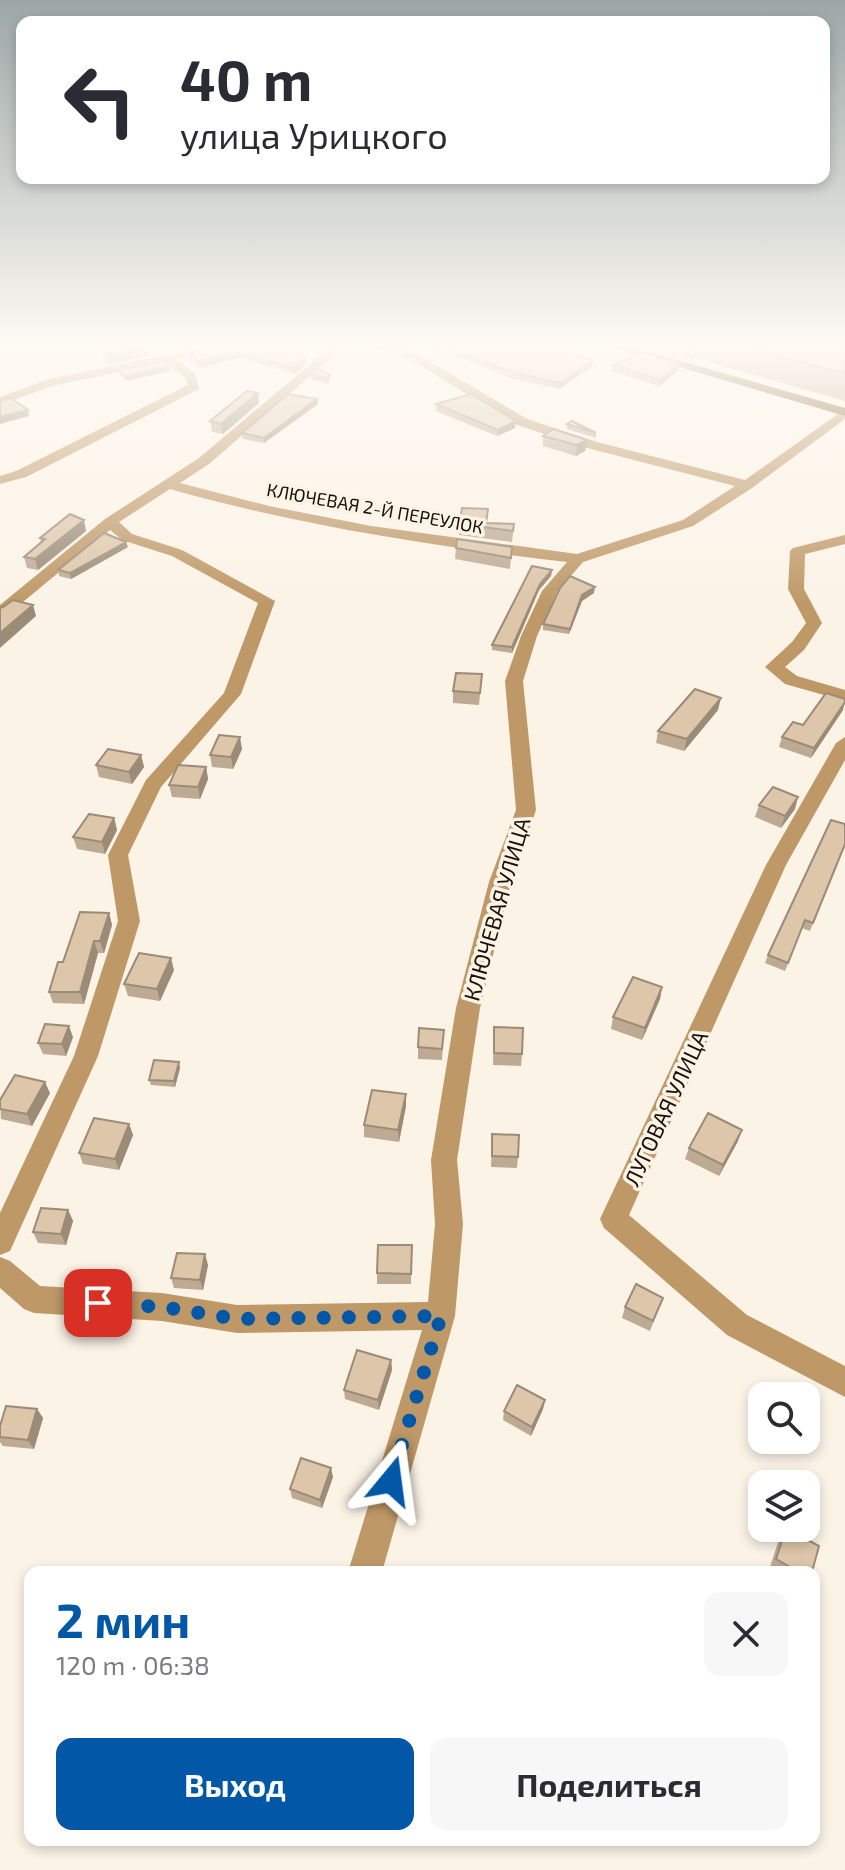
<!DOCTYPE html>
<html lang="ru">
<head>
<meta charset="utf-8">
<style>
  :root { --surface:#fff; --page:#f7f7f7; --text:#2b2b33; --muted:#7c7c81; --accent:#0258a6 }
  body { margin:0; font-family:"Exo 2",sans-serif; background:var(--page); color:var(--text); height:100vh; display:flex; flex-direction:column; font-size:30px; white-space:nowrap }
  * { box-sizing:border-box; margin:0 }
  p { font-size:26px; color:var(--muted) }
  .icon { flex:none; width:44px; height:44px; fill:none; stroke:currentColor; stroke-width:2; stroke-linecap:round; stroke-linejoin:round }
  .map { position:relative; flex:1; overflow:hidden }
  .drawer { position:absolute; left:24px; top:1566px; width:796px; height:280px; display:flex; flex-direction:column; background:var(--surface); border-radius:16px; box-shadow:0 4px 12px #0003 }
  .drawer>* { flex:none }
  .top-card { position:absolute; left:16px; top:16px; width:814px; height:168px; border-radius:16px; box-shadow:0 4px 12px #0003; background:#fff; color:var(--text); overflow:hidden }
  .controls { position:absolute; left:748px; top:1382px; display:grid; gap:16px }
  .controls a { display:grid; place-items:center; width:72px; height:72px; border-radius:16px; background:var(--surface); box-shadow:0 4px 12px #0003; font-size:40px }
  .pin { position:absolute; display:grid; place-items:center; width:68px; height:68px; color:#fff; margin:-34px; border-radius:16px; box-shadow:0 4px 12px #0006 }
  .me { position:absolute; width:88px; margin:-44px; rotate:16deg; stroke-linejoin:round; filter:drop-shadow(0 0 6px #0008) }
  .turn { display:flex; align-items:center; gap:28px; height:168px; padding:0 32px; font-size:36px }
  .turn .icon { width:104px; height:104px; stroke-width:2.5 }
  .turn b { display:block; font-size:56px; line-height:68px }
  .round { display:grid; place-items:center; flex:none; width:84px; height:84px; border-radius:16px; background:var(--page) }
  .overview { display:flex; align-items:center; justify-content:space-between; height:136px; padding:0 32px }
  h1 { font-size:48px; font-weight:700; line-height:60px; color:var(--accent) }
  .button { display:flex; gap:16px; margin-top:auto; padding:16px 32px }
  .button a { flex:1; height:92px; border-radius:16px; background:var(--accent); color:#fff; font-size:32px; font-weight:700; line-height:92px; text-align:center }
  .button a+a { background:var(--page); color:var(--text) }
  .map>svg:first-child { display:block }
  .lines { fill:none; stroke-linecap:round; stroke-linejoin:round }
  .minor { fill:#be9867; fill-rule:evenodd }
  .major { fill:#795215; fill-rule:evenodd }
  .wall { fill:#beaa92 }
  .shaded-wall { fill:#9b8b77 }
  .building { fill:#ddc6aa; stroke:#9b8b77; stroke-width:2 }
  .route { stroke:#0258a6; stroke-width:14; stroke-dasharray:0 25.2 }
  .labels { text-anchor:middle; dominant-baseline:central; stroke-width:7; stroke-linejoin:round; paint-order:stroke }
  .far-street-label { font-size:18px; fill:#191107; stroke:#fcf3e7 }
  .street-label { font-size:22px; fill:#191107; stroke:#fcf3e7 }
</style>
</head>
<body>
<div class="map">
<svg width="845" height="1870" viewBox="0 0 845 1870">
  <rect width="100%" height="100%" fill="#fcf3e7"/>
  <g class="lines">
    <path class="minor" d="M220 344H243L176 360 195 373 199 389 26 477 0 484V476L16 471 188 385 186 378 164 363 52 386 0 405V397L49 379Z
      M334 344H347L209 464 180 483 269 506 371 526 577 554 683 520 735 486 587 448 517 425 408 358 360 344H381L416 353 527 419 597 442 745 480 845 409V419L752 488 693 526 583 562 557 592 537 636 523 681 536 810 511 882 480 1008 457 1160 463 1224 455 1316 382 1572H348L422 1330 237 1333 162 1321 34 1313 24 1309 0 1288V1257L10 1261 40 1286 162 1293 237 1305 428 1302 435 1224 431 1160 456 1008 489 882 516 810 505 681 521 636 542 591 567 562C433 546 300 526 170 489L119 522 132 534 182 550 275 601 241 694 161 787 128 855 140 921 98 1056 10 1251 0 1255V1213L74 1056 118 921 108 855 146 780 224 693 258 603 172 556 122 540 110 530 6 616 0 618V605L105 519 199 458Z
      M845 535V544L805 554 804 589 822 623 804 650 785 667 797 676 845 690V701L785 684 765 667 792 642 806 623 788 589 790 551 793 548Z
      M845 737V760L786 865 629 1215 747 1315 845 1366V1397L727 1335 604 1228 600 1219 766 865 836 743Z"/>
    <path class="major" d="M601 344H621L845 408V416Z"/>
  </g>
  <path class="wall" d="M229 344 305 358 306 364 294 374 239 358 199 368 190 360V353Z
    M421 344H503L592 366 559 389 511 378Z
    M649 344H845V401L695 358 691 361 660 352V347Z
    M102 351 148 356 108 364 104 361Z
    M680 364 679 370 659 386 612 371 613 365Z
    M119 370 170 371 127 381 120 375Z
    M311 374 330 375V380L328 384 311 379Z
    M258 393 259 403 223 434 212 432 210 421Z
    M317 399 318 404 264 443 243 439 242 433Z
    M436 404 515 428 497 436 436 411Z
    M567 424 596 433V438L567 429Z
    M543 436 587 440 585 451 576 456 543 446Z
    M487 523 514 524 512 542 459 535V524Z
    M86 531 38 570 27 568 24 557 41 542 40 538Z
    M128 547 71 579 59 576 58 570Z
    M512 547 510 569 455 559 456 548Z
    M552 570 551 576 539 590 512 653 492 650V645Z
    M594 593 582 601 569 634 543 630V624Z
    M482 674 479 705 453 703V691Z
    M718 710 684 751 656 743 658 731Z
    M843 710 811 758 779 747 782 737 803 725Z
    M242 749 233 769 212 767 210 755Z
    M141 755 144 767 132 784 99 777 96 765Z
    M206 767 208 779 200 799 172 797 169 785Z
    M759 805 795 809 781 828 755 817Z
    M114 818 117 830 105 854 77 849 73 837Z
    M845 844 810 931 802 928 785 971 765 963 768 955Z
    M109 913 112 925 104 953H98L84 1004 53 1003 49 992 63 962Z
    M174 970 160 1001 128 996 124 984Z
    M662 987 660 999 642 1040 611 1029 613 1017Z
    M494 1027 522 1054 521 1066 493 1065Z
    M444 1030 442 1060 418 1059V1047Z
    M73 1037 66 1056 43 1054 38 1043Z
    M180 1068 175 1087 151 1085 149 1080Z
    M50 1093 32 1126 1 1119 0 1100Z
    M406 1106 399 1142 364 1137V1125Z
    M129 1124 133 1135 119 1170 83 1164 79 1153Z
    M492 1134 518 1157 517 1168 491 1167Z
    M738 1141 719 1176 685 1159 689 1148Z
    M68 1210 73 1221 66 1245 38 1243 33 1232Z
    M412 1245 411 1284H377V1273Z
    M208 1265 203 1290 174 1288 171 1278Z
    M663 1298 650 1331 622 1318 625 1307Z
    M391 1360 392 1370 379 1410 345 1399 344 1390Z
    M545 1400 543 1409 531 1436 503 1420 504 1411Z
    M37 1409 43 1418 34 1449 3 1446 0 1442V1426Z
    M333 1477 322 1508 292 1498 290 1489Z
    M786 1528 812 1572H780L770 1567 780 1536Z"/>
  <path class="shaded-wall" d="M178 344H205L179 349Z
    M694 344H698L695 358 691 361Z
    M146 346 148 356 108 364 106 354Z
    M238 352 239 358 199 368V361Z
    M305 358 306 364 294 374 293 368Z
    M593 361 592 366 559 389 560 383Z
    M680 364 679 370 659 386 660 380Z
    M169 366 170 371 127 381 126 376Z
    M258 393 259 403 223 434 221 424Z
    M317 399 318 404 264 443V438Z
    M28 410 29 416 0 424V417Z
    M516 421 515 428 497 436 498 430Z
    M587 440 585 451 576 456 577 445Z
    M84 520 86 531 38 570 35 559Z
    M126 542 128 547 71 579 70 573Z
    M552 570 551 576 539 590 512 653V647L540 584Z
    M595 587 594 593 582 601 569 634 570 629 582 595Z
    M33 605 36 616 0 648V633Z
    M721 698 718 710 684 751 687 739Z
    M845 702 843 710 811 758 814 748Z
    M240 737 242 749 233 769 231 757Z
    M141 755 144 767 132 784 129 772Z
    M206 767 208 779 200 799 198 787Z
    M798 797 795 809 781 828 785 816Z
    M114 818 117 830 105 854 102 842Z
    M109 913 112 925 104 953 100 941Z
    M94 941 98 953 84 1004 80 992Z
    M171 958 174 970 160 1001 157 989Z
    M662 987 660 999 642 1040 645 1028Z
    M69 1026 73 1037 66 1056 62 1044Z
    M179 1062 180 1068 175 1087 174 1081Z
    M45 1082 50 1093 32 1126 27 1114Z
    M406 1094V1106L399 1142 398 1130Z
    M129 1124 133 1135 119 1170 115 1159Z
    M742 1130 738 1141 719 1176 723 1165Z
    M68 1210 73 1221 66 1245 61 1234Z
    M205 1254 208 1265 203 1290 200 1280Z
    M391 1360 392 1370 379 1410 378 1400Z
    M545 1400 543 1409 531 1436 532 1427Z
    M37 1409 43 1418 34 1449 28 1440Z
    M331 1468 333 1477 322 1508 320 1500Z"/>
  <path class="building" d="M132 344H143L146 346 106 354 102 351Z
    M229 344H284L305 358 293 368 238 352 199 361 190 353Z
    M436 344H503L506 345 552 344 593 361 560 383 512 372Z
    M736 344H845V374Z
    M643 353 680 364 660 380 613 365Z
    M163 361 169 366 126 376 119 370Z
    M318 368 330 375 328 379 311 374Z
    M247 391 258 393 221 424 210 421Z
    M288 394 317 399 264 438 242 433Z
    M471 394 516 421 498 430 436 404Z
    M11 398 28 410 0 417V401Z
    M572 421 596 433 567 424Z
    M553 429 587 440 577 445 543 436Z
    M462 508 488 509 486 523 514 524 513 531 459 524Z
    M70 514 84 520 35 559 24 557 45 539 40 538Z
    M104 533 126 542 70 573 58 570Z
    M457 539 512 547 511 558 456 548Z
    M532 566 552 570 540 584 512 647 492 645Z
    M570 576 595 587 582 595 570 629 543 624 560 588Z
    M13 600 33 605 0 633V608L3 607Z
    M456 673 482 674 480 693 453 691Z
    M695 689 721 698 687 739 658 731Z
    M826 693 845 699V702L814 748 782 737 793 722 803 725Z
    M219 735 240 737 231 757 210 755Z
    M108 749 141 755 129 772 96 765Z
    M178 765 206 767 198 787 169 785Z
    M773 787 798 797 785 816 759 805Z
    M89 814 114 818 102 842 73 837Z
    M831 820 845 824V844L813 923 805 920 788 963 768 955Z
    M80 912 109 913 100 941H94L80 992H49L58 962H63Z
    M139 953 171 958 157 989 124 984Z
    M633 977 662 987 645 1028 613 1017Z
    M45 1024 69 1026 62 1044 38 1043Z
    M494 1027 523 1028 522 1054 494 1053Z
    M419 1028 444 1030 442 1049 418 1047Z
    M154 1060 179 1062 174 1081 149 1080Z
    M15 1075 45 1082 27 1114 0 1109V1100Z
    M372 1090 406 1094 398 1130 364 1125Z
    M708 1113 742 1130 723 1165 689 1148Z
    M94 1118 129 1124 115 1159 79 1153Z
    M492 1134 519 1135 518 1157 492 1156Z
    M41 1208 68 1210 61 1234 33 1232Z
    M378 1245H412L411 1274 377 1273Z
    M177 1253 205 1254 200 1280 171 1278Z
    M636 1284 663 1298 653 1321 625 1307Z
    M357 1350 391 1360 378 1400 344 1390Z
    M517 1385 545 1400 532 1427 504 1411Z
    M6 1406 37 1409 28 1440 0 1437V1426Z
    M301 1458 331 1468 320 1500 290 1489Z
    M786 1528 819 1546 812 1572H799L776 1559Z"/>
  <linearGradient id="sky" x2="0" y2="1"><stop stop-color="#9ca7a6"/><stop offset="0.57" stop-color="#fefaf4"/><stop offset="1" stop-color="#fefaf4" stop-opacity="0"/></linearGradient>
  <rect width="845" height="606" fill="url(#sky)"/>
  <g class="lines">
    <path class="route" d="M98 1303 162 1307 237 1319 441 1316 391 1481"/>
  </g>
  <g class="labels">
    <g class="far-street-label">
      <text transform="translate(375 508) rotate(10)">КЛЮЧЕВАЯ 2-Й ПЕРЕУЛОК</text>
    </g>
    <g class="street-label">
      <text transform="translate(496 909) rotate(-74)">КЛЮЧЕВАЯ УЛИЦА</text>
      <text transform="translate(665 1108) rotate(-65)">ЛУГОВАЯ УЛИЦА</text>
    </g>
  </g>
</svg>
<div class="controls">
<a><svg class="icon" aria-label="search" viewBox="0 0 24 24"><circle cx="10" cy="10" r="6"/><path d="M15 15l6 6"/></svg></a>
<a><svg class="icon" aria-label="layers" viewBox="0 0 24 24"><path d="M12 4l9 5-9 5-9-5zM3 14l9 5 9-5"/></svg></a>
</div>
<div class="pin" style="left:98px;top:1303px;background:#d93025"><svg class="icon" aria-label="arrive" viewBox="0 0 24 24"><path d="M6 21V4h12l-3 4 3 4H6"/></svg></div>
<svg class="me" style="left:391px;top:1481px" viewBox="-20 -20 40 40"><path d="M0-17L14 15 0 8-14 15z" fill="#0258a6" stroke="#fff" stroke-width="4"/></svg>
<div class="top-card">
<div class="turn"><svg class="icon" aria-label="left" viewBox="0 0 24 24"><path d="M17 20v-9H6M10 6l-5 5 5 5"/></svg><div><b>40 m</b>улица Урицкого</div></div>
</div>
<section class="drawer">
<div class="overview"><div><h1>2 мин</h1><p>120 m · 06:38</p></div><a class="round"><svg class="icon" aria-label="close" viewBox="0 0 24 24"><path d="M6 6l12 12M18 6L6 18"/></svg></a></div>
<div class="button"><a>Выход</a><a>Поделиться</a></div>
</section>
</div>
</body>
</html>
